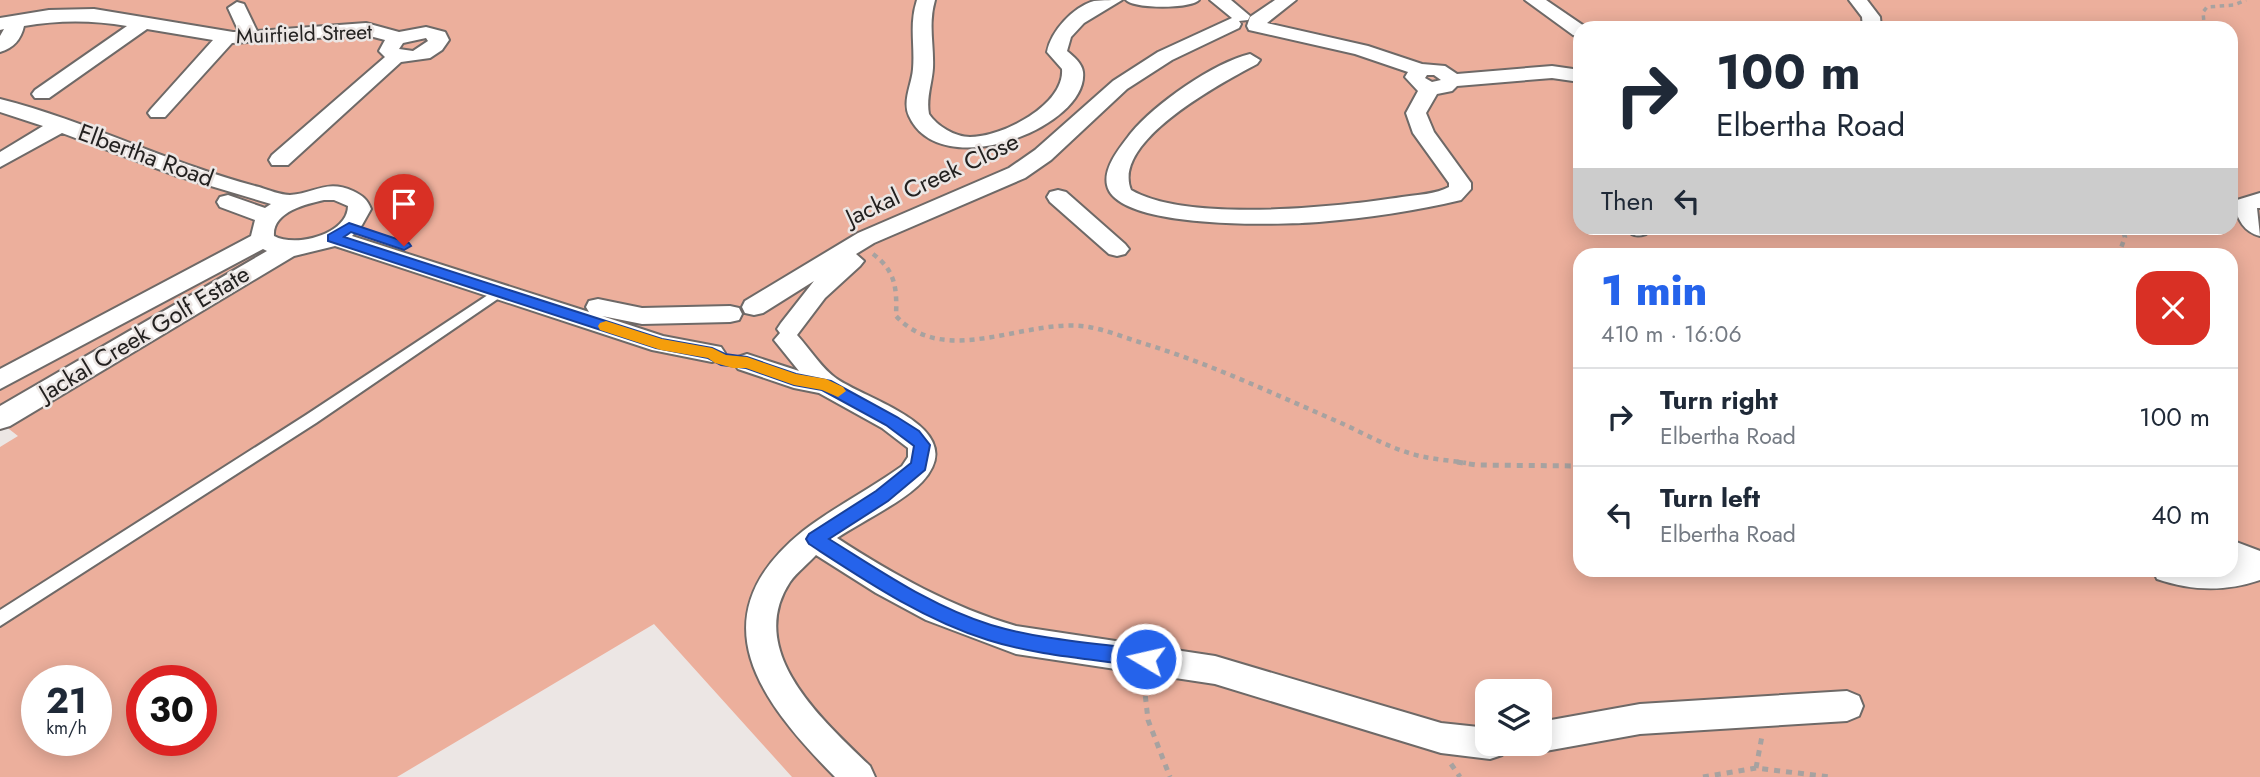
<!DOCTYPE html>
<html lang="en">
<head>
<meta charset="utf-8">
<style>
  :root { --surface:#fff; --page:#f2f2f3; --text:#1f2937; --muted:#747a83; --line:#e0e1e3; --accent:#2563eb }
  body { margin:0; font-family:Jost,sans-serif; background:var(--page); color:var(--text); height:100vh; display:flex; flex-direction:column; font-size:26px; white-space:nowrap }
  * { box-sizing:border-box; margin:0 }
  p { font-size:23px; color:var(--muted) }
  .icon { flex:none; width:38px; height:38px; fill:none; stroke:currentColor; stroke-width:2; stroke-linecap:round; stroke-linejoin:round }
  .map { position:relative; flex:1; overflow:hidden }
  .panel { position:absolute; left:1573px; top:248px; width:665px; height:329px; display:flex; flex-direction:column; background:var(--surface); border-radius:21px; box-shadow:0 4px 18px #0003 }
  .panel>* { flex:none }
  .banner { position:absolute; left:1573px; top:21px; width:665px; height:214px; border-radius:21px; box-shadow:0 4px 18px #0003; background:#fff; color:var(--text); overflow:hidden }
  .fabs { position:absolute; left:1475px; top:679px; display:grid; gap:14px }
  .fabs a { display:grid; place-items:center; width:77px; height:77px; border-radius:14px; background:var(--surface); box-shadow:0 4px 18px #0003; font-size:35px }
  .speed { position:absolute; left:21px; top:665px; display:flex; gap:14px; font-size:35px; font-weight:700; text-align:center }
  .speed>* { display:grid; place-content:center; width:91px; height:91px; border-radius:50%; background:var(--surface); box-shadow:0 4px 18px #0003; line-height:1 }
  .speed small { font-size:18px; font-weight:400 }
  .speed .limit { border:10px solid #d22; background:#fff; color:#111 }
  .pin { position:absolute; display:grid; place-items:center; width:60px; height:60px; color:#fff; margin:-72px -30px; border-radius:50% 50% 50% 0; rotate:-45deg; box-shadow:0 0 7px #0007 }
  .pin .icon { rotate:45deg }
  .me { position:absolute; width:77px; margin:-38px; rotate:279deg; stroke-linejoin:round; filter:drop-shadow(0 0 5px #0008) }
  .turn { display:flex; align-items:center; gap:24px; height:147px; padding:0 28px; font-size:32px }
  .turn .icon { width:91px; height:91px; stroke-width:2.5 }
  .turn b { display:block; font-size:49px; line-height:60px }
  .then { display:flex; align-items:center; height:66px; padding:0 28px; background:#0003; gap:14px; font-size:26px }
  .round { display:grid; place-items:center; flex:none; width:74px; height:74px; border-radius:21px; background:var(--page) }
  .headline { display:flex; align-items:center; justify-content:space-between; height:119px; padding:0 28px }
  h1 { font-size:42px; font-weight:800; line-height:52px; color:var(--accent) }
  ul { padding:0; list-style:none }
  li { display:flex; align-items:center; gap:21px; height:98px; padding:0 28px; border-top:2px solid var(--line) }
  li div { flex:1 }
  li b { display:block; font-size:26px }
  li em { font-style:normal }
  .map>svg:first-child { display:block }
  .green { fill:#ecaf9c; fill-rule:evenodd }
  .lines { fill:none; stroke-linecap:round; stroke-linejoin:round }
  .service-casing { stroke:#6e6967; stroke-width:4 }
  .minor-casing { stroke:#6e6967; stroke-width:4 }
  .path-far2 { stroke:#a7a2a0; stroke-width:3.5; stroke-dasharray:4.5 4.5; stroke-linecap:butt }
  .path-far1 { stroke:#a7a2a0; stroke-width:4.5; stroke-dasharray:5 5; stroke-linecap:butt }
  .path { stroke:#a7a2a0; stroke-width:5; stroke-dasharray:6 6; stroke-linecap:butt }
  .service { fill:#fff; fill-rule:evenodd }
  .minor { fill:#fff; fill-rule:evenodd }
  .route { fill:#2563eb; stroke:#184099; stroke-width:2 }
  .slow { fill:#f59e0b }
  .labels { text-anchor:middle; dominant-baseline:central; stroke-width:5; stroke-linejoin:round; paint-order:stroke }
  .far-street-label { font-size:21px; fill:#232120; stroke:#ece6e4 }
  .street-label { font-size:24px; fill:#232120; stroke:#ece6e4 }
</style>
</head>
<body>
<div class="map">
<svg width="2260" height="777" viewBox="0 0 2260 777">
  <rect width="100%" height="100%" fill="#ece6e4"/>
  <path class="green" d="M0 0H2260V777H792L654 624 397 777H0V447L18 436 0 422ZM1580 28H2231V228H1580ZM1580 256H2231V570H1580ZM37 681H96V740H37ZM142 681H201V740H142ZM1488 691H1540V744H1488Z"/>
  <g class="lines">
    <g class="service-casing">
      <path id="service" d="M497 289 502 290 503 293 502 296 316 423 0 626V610L306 415Z"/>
    </g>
    <g class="minor-casing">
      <path id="minor" d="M917 0H935C928 24 934 44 933 68 932 84 926 98 929 114 937 126 955 137 970 137 1002 137 1065 105 1062 69L1047 52C1051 31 1073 7 1094 1 1103 0 1114 0 1122 0L1084 23 1071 37 1067 51C1073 56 1082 63 1083 72 1089 127 940 185 909 116 902 101 912 84 913 69 915 45 909 24 917 0Z
        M1126 0H1199C1191 9 1134 9 1126 0Z
        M1210 0H1231L1250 16 1248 20 1239 21 1241 24 1239 28 1172 60 1127 89 1051 160 1025 178 874 243 856 254 864 261 860 266 825 298 797 335C810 349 822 369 837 379 869 401 972 428 922 482 903 502 861 522 837 538 894 575 951 607 1016 626L1215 656 1441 723 1488 728V744H1507L1502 755 1490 759 1441 753 1215 684 1016 654 926 620 876 593 816 555C808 564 797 572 790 582 744 652 824 721 870 766L875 777H835C759 700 696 617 803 531 834 507 870 489 902 466L908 457V448L882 428 819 393 794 388 738 369 734 363 738 357 747 354 799 371 774 340 780 333 777 329 781 323 814 281 763 313 754 315 745 313 742 307 745 301 858 233 1009 168 1035 150 1113 81 1158 52 1232 18Z
        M1275 0H1296L1267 23 1368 46 1422 64 1445 66 1457 74 1552 66 1580 70V82L1552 78 1457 86 1452 91 1437 94 1426 113 1434 132 1471 183V189L1461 200C1415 211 1366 218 1319 222 1281 225 1116 230 1107 185 1103 167 1121 146 1131 133 1155 104 1213 63 1250 54L1260 60 1257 64C1223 82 1111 141 1131 190 1187 223 1338 207 1402 197 1416 195 1437 194 1449 187V183L1413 133 1406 113 1418 91 1405 77 1408 72 1355 54 1249 30 1247 26 1250 17ZM1427 75H1434L1441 80 1432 82 1425 78Z
        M1525 0H1546L1587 28H1580V37L1573 35Z
        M1849 0H1867L1880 17 1881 28H1863L1862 17Z
        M237 2 244 4 257 31 366 23 399 32 426 27 445 32 449 40 442 50 430 58 401 62 288 165H272L269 160 272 155 385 57 379 51 385 40 366 35 232 43 165 117H151L148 113 151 109 213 40 147 29 49 98H35L32 94 35 90 127 26C92 20 59 20 24 26 21 39 14 48 0 52V36L4 29 0 30V18L49 10 94 9 233 32H239L228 8ZM426 38 428 41 413 51 399 49 403 43Z
        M0 99C88 121 170 164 259 187 268 190 281 195 290 195 314 194 326 179 353 191 363 196 367 199 371 209L362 225 352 236 589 312 586 307 589 301 598 299 642 308 730 306 739 308 742 314 739 320 730 322 642 324 602 316 663 336 721 347 725 353 721 359 712 362 652 350 335 246 294 256 10 426 0 429V406L267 251 263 249 0 389V369L251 236 255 220 220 207 217 202 220 197 228 195 265 208 271 204 174 175 62 133 0 167V152L43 126 0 112ZM324 200H334L348 206C348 234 296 248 274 236 272 212 306 204 324 200Z
        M1058 190 1066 192 1125 244 1129 249 1125 254 1117 256 1109 254 1050 202 1047 197 1050 192Z
        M2260 193V208H2257L2260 236C2244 232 2238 220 2234 205L2237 200Z
        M1626 228H1649V229L1646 234C1637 237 1631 236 1626 228Z
        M2231 540 2260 551V580C2225 592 2192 591 2157 579L2153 570H2231Z
        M1847 691 1859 696 1863 706 1859 716 1847 721 1640 734 1540 752 1528 748 1526 744H1540V722L1640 704Z"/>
    </g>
    <path class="path-far2" d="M2201 28 2204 23 2203 12 2207 7 2234 5 2246 0"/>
    <path class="path-far1" d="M873 254C896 271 897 289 896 316 946 370 1028 316 1089 327 1106 330 1123 337 1139 342 1209 363 1274 394 1341 423 1363 433 1386 446 1409 453 1427 459 1448 460 1466 463
      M2118 256 2125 237 2122 228"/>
    <path class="path" d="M1457 462 1476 465 1580 466
      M1144 684 1148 720 1170 777
      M1451 764 1460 777
      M1756 768 1762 736
      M1703 777 1756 768 1830 777"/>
    <use href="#service" class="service"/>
    <use href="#minor" class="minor"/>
  </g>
  <path class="route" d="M349 223 409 243 411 246 404 250 351 232 344 237 662 339 712 348 725 354 747 357 796 374 831 381 897 417 919 431 930 445 925 470 888 501 829 539C881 571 932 607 991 625 1041 640 1095 643 1146 650L1153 653 1156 659 1153 665 1146 667C1094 659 1038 656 988 640 922 619 866 581 809 544L806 539 809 534 876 491 911 463 914 446 886 425 822 390 794 385 746 368 721 365 708 358 656 348 328 241V235Z"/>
  <path class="slow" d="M606 321 662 339 712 348 726 355 747 357 796 374 826 379 843 387 846 391 838 397 822 390 794 385 746 368H733L715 363 708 358 661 350 600 330 598 326 600 323Z"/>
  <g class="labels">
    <g class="far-street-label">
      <text transform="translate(304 34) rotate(-2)">Muirfield Street</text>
    </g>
    <g class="street-label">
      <text transform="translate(146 155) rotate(20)">Elbertha Road</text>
      <text transform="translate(932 179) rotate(-25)">Jackal Creek Close</text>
      <text transform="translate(144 333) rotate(-31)">Jackal Creek Golf Estate</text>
    </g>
  </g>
</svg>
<div class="fabs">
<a><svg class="icon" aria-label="layers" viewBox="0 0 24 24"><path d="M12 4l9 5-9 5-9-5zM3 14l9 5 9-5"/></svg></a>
</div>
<div class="speed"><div>21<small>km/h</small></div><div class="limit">30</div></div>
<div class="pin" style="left:404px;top:246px;background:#d93025"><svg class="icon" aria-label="arrive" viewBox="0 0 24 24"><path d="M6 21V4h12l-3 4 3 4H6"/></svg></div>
<svg class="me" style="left:1146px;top:659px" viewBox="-20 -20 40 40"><circle r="17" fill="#2563eb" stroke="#fff" stroke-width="3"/><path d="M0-11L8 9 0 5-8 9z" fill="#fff"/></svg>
<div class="banner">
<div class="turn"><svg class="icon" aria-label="right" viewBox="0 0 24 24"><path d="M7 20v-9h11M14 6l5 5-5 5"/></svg><div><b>100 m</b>Elbertha Road</div></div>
<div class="then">Then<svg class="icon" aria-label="left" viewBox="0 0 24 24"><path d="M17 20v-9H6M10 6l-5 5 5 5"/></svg></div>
</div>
<section class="panel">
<div class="headline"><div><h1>1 min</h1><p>410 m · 16:06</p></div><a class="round" style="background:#d93025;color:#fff"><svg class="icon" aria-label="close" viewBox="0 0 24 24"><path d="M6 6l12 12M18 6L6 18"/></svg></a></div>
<ul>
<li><svg class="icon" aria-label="right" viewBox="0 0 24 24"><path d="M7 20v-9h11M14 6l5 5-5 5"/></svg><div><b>Turn right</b><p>Elbertha Road</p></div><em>100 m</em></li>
<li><svg class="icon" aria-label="left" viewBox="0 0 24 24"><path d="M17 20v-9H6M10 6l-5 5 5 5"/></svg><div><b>Turn left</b><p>Elbertha Road</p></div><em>40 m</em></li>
</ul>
</section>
</div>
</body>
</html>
